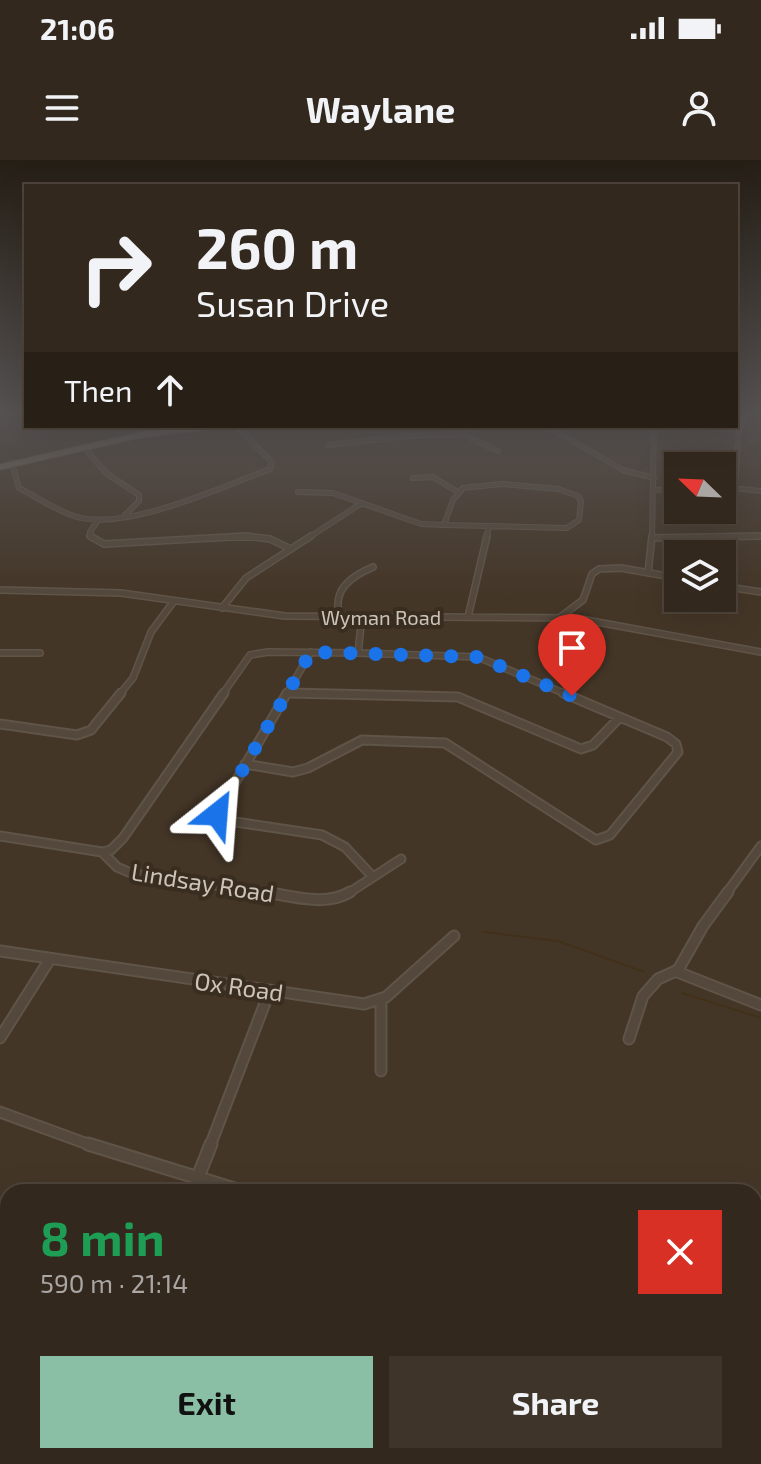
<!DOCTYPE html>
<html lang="en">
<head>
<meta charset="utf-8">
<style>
  :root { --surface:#33281d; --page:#3e342a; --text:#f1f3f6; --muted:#a9a6a4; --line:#4e443b; --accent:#8abfa5 }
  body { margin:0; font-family:"Exo 2",sans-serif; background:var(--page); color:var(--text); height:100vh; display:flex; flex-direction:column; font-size:30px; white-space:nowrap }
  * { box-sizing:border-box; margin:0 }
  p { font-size:26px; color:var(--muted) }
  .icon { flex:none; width:44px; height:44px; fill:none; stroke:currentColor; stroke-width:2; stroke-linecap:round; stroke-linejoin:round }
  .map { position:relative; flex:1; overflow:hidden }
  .details { position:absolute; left:0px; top:1024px; width:762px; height:280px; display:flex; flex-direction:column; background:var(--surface); border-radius:24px 24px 0 0; box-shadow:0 8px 32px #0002,0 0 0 2px var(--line) }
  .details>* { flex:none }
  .banner { position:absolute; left:24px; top:24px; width:714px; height:244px; border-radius:0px; box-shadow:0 8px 32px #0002,0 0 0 2px var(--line); background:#33281d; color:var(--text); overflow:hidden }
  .needle { width:52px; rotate:293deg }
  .fabs { position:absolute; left:664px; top:292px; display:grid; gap:16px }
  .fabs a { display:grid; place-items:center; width:72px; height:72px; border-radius:0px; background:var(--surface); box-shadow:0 8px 32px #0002,0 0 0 2px var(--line); font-size:40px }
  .pin { position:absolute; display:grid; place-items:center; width:68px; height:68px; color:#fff; margin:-82px -34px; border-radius:50% 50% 50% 0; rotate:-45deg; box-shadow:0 0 8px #0007 }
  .pin .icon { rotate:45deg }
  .me { position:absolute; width:88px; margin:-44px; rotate:28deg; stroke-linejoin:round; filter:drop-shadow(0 0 6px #0008) }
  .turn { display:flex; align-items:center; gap:28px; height:168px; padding:0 40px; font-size:36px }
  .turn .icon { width:104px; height:104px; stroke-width:2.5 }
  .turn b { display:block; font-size:56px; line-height:68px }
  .then { display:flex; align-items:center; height:76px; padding:0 40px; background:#0003; gap:16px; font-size:30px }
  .round { display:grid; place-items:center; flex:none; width:84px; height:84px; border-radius:0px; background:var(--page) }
  .headline { display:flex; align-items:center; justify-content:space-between; height:136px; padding:0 40px }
  h1 { font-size:48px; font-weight:700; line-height:60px; color:#1e9e55 }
  .primary-button { display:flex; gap:16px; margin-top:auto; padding:16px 40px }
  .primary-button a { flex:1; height:92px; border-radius:0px; background:var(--accent); color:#111; font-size:32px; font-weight:700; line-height:92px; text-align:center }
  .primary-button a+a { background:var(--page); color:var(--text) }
  .status { display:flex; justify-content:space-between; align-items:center; height:56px; padding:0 40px; background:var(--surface); direction:ltr }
  .status svg { height:22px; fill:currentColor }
  header { display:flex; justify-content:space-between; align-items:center; height:104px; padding:0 40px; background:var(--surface); font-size:36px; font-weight:700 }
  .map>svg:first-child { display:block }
  .green { fill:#442b29 }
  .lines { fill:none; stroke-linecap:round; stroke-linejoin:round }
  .stream { stroke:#423019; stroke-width:2 }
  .minor-far4-casing { stroke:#5f5448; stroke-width:6 }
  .minor-far3-casing { stroke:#5f5448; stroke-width:8 }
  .minor-far2-casing { stroke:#5f5448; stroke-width:11 }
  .minor-far1-casing { stroke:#5f5448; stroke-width:13 }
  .minor-casing { stroke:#5f5448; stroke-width:15 }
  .major-casing { stroke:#5f5448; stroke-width:7 }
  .minor-far4 { stroke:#53483b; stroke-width:4 }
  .minor-far3 { stroke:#53483b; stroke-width:5 }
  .minor-far2 { stroke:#53483b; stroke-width:7 }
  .minor-far1 { stroke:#53483b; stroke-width:9 }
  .minor { stroke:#53483b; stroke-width:11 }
  .major { stroke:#736759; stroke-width:5 }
  .route { stroke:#1a73e8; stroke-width:14; stroke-dasharray:0 25.2 }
  .labels { text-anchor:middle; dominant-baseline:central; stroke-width:8; stroke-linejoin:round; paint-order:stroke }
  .far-street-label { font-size:20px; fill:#cdc4b9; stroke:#392d20 }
  .street-label { font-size:24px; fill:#cdc4b9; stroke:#392d20 }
</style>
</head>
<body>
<div class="status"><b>21:06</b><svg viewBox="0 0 49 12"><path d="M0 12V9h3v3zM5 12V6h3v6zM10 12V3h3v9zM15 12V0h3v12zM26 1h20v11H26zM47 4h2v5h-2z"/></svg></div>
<header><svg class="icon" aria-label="menu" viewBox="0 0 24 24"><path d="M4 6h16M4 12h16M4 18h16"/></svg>Waylane<svg class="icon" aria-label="person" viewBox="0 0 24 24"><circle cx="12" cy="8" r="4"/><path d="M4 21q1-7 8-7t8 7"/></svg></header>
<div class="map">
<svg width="761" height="1304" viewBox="0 0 761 1304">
  <rect width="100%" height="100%" fill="#443627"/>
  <path class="green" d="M120 1296H238L237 1304H119Z"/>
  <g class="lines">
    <path class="stream" d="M0 261 3 253
      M484 772 558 781 644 812
      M682 833 761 858"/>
    <g class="minor-far4-casing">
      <path id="minor-far4" d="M472 266 470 278 498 291
        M546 266 623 310 654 318
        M328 285 410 276 469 274
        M84 287 106 313 139 335V341L123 357
        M12 303 19 328C37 337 55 350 74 356 123 373 222 327 270 309L272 302 236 266
        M413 318 433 317 458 332
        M502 324 558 329 578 336 581 341 579 360 567 368 444 365 453 340 463 328Z
        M722 327 761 331
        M735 327 739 269 747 253
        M653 330 678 329
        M298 332 333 333 421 364 444 365
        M92 378 90 372 98 360
        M211 378H262
        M308 378 362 343
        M486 378 489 367
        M652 378 761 376
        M652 378 654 266"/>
    </g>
    <g class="minor-far3-casing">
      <path id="minor-far3" d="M90 376 104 384 247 376
        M247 376 270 379 291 389
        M652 378 761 376
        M648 413 652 376
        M722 426 761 432
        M0 430 121 433 285 456 575 458 761 492
        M222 448 246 418 311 376
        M339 456C333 429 350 417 373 407
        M362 457 358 493 478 497 568 535
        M468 457 487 376
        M559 458 583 440 592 414 599 409 621 408 678 418
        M0 493H40
        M287 533 376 535
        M119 535 133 518 151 472 174 441
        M222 535 250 495 268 492 358 493
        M286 535 311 492"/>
    </g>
    <g class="minor-far2-casing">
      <path id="minor-far2" d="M287 533 217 654 229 661 322 675 345 687 373 717
        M291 533 458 537 581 589 593 585 620 557
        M0 564 77 575 91 570 121 533
        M245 604 293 612 308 608 362 580 445 583 596 680 610 675 678 592 676 584 667 577 563 533
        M0 676 102 692 117 707 133 714 280 734
        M102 692 111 690 123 678 224 533
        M347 734 401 699
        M726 734 761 686"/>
    </g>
    <g class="minor-far1-casing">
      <path id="minor-far1" d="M265 732C291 736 326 747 350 732
        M0 791 364 844 386 837 454 776
        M675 811 761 845
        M381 840V911
        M0 878 50 799
        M629 879 643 836 658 819 678 810 703 766 728 732
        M0 952 93 986
        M210 986 270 830"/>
    </g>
    <g class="minor-casing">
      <path id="minor" d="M88 984 244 1032
        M198 1017 211 984
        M754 1069 761 1071
        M468 1296 470 1304"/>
    </g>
    <g class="major-casing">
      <path id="major" d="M0 307 140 275 216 266"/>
    </g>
    <use href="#minor-far4" class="minor-far4"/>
    <use href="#minor-far3" class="minor-far3"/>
    <use href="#minor-far2" class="minor-far2"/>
    <use href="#minor-far1" class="minor-far1"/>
    <use href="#minor" class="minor"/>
    <use href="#major" class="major"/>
  </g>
  <linearGradient id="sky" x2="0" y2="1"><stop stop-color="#251e15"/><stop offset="0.58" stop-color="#565252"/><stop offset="1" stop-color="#565252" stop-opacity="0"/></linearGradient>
  <rect width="761" height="436" fill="url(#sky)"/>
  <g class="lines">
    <path class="route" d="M217 654 311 492 478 497 572 536"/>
  </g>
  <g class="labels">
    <g class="far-street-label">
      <text x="381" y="457">Wyman Road</text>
    </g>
    <g class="street-label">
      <text transform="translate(203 722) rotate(9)">Lindsay Road</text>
      <text transform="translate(239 826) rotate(8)">Ox Road</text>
    </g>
  </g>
</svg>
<div class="fabs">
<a><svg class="needle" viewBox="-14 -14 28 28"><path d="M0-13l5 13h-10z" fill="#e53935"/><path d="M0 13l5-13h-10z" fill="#a9a6a4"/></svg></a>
<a><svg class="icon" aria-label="layers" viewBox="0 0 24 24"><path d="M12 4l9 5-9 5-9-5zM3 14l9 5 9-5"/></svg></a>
</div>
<div class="pin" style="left:572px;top:536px;background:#d93025"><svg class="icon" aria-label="arrive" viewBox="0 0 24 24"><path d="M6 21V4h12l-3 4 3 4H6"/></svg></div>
<svg class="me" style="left:217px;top:654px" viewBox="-20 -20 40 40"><path d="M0-17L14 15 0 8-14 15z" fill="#1a73e8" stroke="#fff" stroke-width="4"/></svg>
<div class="banner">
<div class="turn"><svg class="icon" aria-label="right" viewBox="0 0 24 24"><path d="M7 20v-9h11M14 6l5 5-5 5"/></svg><div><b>260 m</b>Susan Drive</div></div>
<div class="then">Then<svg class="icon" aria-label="ahead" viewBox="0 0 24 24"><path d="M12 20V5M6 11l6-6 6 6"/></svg></div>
</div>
<section class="details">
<div class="headline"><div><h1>8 min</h1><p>590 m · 21:14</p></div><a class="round" style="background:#d93025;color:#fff"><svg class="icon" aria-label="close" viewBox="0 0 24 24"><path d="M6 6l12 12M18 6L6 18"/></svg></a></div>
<div class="primary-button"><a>Exit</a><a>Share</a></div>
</section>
</div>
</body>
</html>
